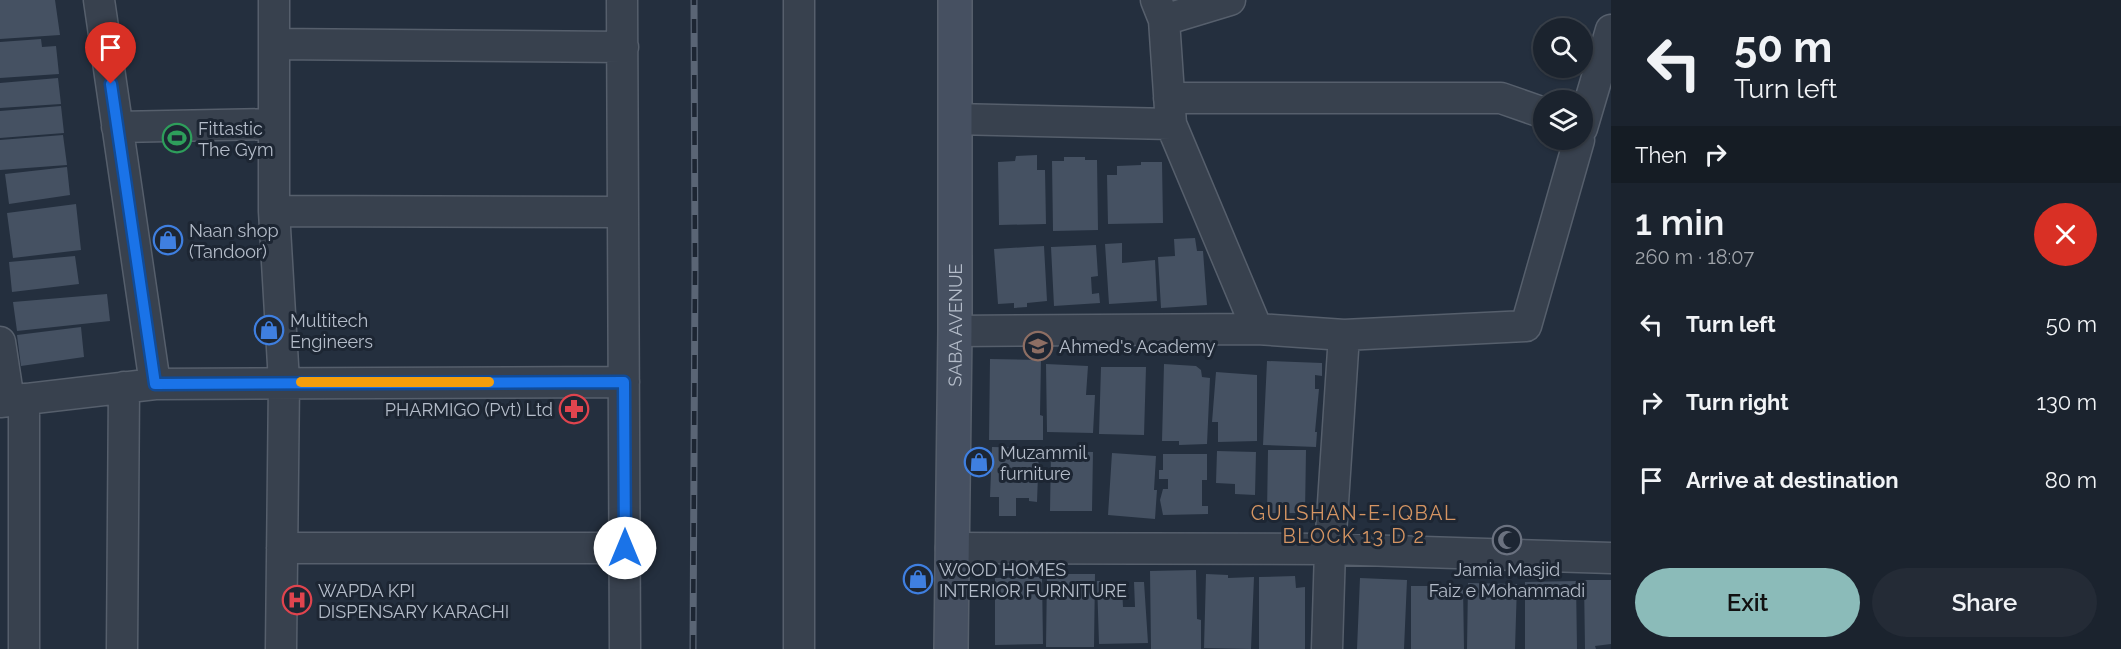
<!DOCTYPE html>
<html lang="en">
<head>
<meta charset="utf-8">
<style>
  :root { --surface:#1b232e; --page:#242b36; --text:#f1f3f6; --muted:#a0a4aa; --line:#39404a; --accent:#8bbbb9 }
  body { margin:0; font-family:Raleway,sans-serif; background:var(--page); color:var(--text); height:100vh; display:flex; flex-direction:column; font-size:22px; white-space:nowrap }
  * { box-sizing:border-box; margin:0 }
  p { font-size:20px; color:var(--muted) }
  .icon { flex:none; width:33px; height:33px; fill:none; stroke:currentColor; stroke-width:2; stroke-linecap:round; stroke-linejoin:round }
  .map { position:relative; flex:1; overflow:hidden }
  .side { display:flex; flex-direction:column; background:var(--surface); width:510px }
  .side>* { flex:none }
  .guide { background:#1b232e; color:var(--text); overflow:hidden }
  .fabs { position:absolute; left:1533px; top:18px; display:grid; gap:12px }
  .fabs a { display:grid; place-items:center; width:60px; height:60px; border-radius:50%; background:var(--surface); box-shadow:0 2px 4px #0004,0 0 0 2px var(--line); font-size:30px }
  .pin { position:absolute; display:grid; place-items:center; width:51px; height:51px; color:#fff; margin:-62px -26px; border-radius:50% 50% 50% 0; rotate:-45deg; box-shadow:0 0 6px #0007 }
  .pin .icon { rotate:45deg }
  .me { position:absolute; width:66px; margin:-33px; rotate:0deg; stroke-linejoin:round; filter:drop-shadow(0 0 4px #0008) }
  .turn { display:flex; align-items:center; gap:21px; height:126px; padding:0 24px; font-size:27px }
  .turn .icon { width:78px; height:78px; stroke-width:2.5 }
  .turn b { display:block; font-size:42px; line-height:51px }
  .then { display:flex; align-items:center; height:57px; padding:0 24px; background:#0003; gap:12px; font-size:22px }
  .round { display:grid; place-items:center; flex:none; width:63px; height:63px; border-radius:32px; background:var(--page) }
  .head { display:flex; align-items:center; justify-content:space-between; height:102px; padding:0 24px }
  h1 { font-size:36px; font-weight:600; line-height:45px }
  .action { display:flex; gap:12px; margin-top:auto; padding:12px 24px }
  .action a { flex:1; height:69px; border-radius:36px; background:var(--accent); color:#111; font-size:24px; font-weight:600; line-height:69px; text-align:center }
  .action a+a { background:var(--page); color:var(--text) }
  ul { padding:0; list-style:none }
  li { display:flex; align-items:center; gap:18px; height:78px; padding:0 24px }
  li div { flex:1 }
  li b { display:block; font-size:22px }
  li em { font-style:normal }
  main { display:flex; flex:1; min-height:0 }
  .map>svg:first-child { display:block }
  .building { fill:#455162 }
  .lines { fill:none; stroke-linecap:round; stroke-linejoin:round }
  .minor-casing { stroke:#565f6c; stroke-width:33 }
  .secondary-casing { stroke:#565f6c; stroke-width:36 }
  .minor { stroke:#38414e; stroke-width:30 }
  .secondary { stroke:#465061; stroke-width:33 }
  .rail-casing { stroke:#5a6575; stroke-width:7 }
  .rail { stroke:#1d2633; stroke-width:4.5; stroke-dasharray:14; stroke-linecap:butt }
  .route-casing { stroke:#114b97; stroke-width:15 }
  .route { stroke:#1a73e8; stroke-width:10 }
  .slow { stroke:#f59e0b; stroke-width:10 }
  .labels { text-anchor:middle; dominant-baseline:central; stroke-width:6; stroke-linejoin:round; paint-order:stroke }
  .poi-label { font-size:18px; fill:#b4bcc9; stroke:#1d2633; text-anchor:start }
  .street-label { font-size:18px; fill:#b4bcc9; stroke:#1d2633 }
  .neighbourhood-label { font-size:20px; letter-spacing:1.5px; fill:#d59563; stroke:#1d2633 }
</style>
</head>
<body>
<main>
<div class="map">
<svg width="1611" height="649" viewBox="0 0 1611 649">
  <rect width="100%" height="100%" fill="#242f3e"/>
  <path class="building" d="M0 0H55L60 35 0 39Z
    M41 39 42 47 56 46 59 74 0 78V42Z
    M58 78 61 104 0 108V83Z
    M61 106 64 133 0 138V111Z
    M63 135 67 165 0 170V140Z
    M1037 155V170H1045L1046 224 999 225 998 162 1015 161 1016 156Z
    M1064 157H1085V160H1097L1098 230 1053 231 1052 161H1064Z
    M1141 162H1162L1163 223 1108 224 1107 175H1117V166L1141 165Z
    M67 167 70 195 9 204 5 174Z
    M76 204 81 250 13 258 7 213Z
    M1195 238 1197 251H1203L1207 305 1161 308 1158 257 1175 256 1174 239Z
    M1122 243V263L1155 260 1157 301 1109 304 1105 244Z
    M1096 245 1098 276 1091 277 1092 294 1099 293 1100 303 1054 306 1051 247Z
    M1044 246 1047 301 1027 303V307L1014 308V303L998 304 994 249Z
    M75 256 79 284 12 292 9 262Z
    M107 294 110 321 17 331 13 302Z
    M81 327 84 357 21 366 17 335Z
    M990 359 1041 360 1040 415 1043 416V440H989Z
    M1267 361 1322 363V376L1315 375V389H1319L1315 432H1317L1316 447 1263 445Z
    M1046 364 1088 366 1086 395H1095L1093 433 1047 432Z
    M1164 364 1196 366 1201 370 1202 377 1210 378 1207 444 1179 445V441H1162Z
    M1101 367H1146L1144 435 1099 434Z
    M1216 372 1257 375V441L1218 442V422H1212Z
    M992 447 1039 448 1037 502 1029 501V498H1016V516H999V497H990Z
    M1268 450H1306L1305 513H1267Z
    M1051 451 1093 452 1092 511H1050Z
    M1217 451 1256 452 1255 495 1235 494V484L1216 483Z
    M1112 453 1156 456 1154 490H1157L1155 519 1108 515Z
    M1163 454H1207V480H1202V506H1208V514L1163 515 1160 500 1163 489H1168V479H1159V470H1163Z
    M1196 570 1197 619 1201 620V649H1151L1150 571Z
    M1047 574H1095L1094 647H1046Z
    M1206 574 1228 575V578L1254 577 1251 649 1204 648Z
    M1295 576 1296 588 1305 587V649H1259V577Z
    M1042 577 1043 644 995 645V578Z
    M1360 578 1407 580 1404 649H1357Z
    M1584 580H1611V644L1595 646 1596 649H1585Z
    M1097 581H1108L1109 586H1122L1123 607H1135L1134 582H1144L1148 643 1099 644Z
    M1576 581 1577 649H1525V582Z
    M1468 583 1517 584 1515 649H1467Z
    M1411 586H1463L1464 649H1411Z"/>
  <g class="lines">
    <g class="minor-casing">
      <path id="minor" d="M99 0 155 384
        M274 0V211L284 382 281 649
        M622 0 625 649
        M799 0V649
        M1156 0 1164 20 1171 124 1257 329
        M1164 20 1230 0
        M274 44 623 47
        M1169 98H1501L1544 113
        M954 119 1171 124
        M117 127 274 124
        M1582 128 1611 30
        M274 211 623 212
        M955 331 1257 329 1344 335 1526 326 1579 140
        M0 342 9 401
        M24 399V649
        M0 402 155 384 624 382
        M282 548H625
        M951 548 1330 549 1611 558
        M122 649 124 387
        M1327 649 1330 549 1344 335"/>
    </g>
    <g class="secondary-casing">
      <g id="secondary">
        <path id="s1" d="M951 649 955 331V0"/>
      </g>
    </g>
    <use href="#minor" class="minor"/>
    <use href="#secondary" class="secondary"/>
    <g class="rail-casing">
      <path id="rail" d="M693 649 695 270 694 0"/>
    </g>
    <use href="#rail" class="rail"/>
  </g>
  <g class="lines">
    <g class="route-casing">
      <path id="route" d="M111 84 155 384 624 382 625 548"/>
    </g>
    <use href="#route" class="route"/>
    <path class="slow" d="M301 382H489"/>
  </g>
  <defs>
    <g id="stadium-ring" transform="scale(1.5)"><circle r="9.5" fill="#1d2633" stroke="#2e9e5b" stroke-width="1.5"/><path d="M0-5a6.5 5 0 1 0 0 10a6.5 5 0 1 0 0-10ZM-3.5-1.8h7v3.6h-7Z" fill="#2e9e5b"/></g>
    <g id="shop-ring" transform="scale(1.5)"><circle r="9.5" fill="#1d2633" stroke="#3f7fe0" stroke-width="1.5"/><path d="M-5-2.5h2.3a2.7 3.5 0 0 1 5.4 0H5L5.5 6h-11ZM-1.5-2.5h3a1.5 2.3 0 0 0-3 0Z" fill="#3f7fe0"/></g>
    <g id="school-ring" transform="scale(1.5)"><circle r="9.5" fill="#1d2633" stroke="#8d6e63" stroke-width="1.5"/><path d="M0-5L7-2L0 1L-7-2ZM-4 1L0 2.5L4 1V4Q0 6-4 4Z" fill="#8d6e63"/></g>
    <g id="pharmacy-ring" transform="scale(1.5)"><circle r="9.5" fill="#1d2633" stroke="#e0444e" stroke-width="1.5"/><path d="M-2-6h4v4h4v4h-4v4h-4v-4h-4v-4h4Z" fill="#e0444e"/></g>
    <g id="mosque-ring" transform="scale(1.5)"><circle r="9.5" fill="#1d2633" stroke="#6b7280" stroke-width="1.5"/><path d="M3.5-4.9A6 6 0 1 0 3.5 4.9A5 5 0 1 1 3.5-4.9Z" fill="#6b7280"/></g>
    <g id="hospital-ring" transform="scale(1.5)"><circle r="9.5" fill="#1d2633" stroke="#e0444e" stroke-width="1.5"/><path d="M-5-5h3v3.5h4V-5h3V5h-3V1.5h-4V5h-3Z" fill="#e0444e"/></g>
  </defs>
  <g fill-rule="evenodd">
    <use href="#stadium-ring" x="177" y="138"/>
    <use href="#shop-ring" x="168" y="240"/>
    <use href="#shop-ring" x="269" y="330"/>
    <use href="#school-ring" x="1038" y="346"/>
    <use href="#pharmacy-ring" x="574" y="409"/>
    <use href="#shop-ring" x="979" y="462"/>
    <use href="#mosque-ring" x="1507" y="540"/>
    <use href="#shop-ring" x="918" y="579"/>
    <use href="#hospital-ring" x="297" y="600"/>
  </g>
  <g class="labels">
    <g class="poi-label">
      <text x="198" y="128">Fittastic<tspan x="198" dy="21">The Gym</tspan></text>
      <text x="189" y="230">Naan shop<tspan x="189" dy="21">(Tandoor)</tspan></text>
      <text x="290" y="320">Multitech<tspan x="290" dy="21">Engineers</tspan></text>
      <text x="1059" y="346">Ahmed's Academy</text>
      <text x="553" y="409" text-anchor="end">PHARMIGO (Pvt) Ltd</text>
      <text x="1000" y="452">Muzammil<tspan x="1000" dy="21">furniture</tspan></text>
      <text x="939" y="569">WOOD HOMES<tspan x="939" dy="21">INTERIOR FURNITURE</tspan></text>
      <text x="1507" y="569" text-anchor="middle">Jamia Masjid<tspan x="1507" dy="21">Faiz e Mohammadi</tspan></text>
      <text x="318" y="590">WAPDA KPI<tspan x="318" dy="21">DISPENSARY KARACHI</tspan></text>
    </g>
    <g class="street-label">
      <text stroke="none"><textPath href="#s1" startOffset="324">SABA AVENUE</textPath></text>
    </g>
    <g class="neighbourhood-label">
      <text x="1354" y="513">GULSHAN-E-IQBAL<tspan x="1354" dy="23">BLOCK 13 D 2</tspan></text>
    </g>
  </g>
</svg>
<div class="fabs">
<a><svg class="icon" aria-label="search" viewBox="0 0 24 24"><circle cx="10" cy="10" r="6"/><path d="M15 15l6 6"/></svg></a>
<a><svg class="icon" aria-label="layers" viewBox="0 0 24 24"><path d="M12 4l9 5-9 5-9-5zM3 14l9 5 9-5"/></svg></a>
</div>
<div class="pin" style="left:111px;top:84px;background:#d93025"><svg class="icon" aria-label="arrive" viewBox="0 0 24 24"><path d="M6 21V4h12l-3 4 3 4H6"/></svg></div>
<svg class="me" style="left:625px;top:548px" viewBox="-20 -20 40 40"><circle r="19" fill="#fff"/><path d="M0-13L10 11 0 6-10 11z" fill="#1a73e8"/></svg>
</div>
<section class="side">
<div class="guide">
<div class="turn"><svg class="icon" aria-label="left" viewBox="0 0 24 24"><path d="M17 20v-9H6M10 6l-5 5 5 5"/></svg><div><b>50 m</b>Turn left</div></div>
<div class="then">Then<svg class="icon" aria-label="right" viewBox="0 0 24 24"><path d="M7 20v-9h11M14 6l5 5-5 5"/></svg></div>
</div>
<div class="head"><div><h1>1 min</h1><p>260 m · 18:07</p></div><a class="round" style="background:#d93025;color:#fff"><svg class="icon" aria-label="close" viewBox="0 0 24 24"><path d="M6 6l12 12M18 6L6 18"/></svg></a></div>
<ul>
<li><svg class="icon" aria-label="left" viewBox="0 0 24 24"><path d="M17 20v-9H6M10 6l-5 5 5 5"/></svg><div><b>Turn left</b></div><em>50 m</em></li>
<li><svg class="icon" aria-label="right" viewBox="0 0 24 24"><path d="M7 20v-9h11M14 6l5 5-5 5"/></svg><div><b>Turn right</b></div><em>130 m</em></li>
<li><svg class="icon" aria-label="arrive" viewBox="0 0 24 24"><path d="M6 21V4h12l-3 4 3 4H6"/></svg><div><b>Arrive at destination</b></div><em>80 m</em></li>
</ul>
<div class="action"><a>Exit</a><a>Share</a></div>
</section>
</main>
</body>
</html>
